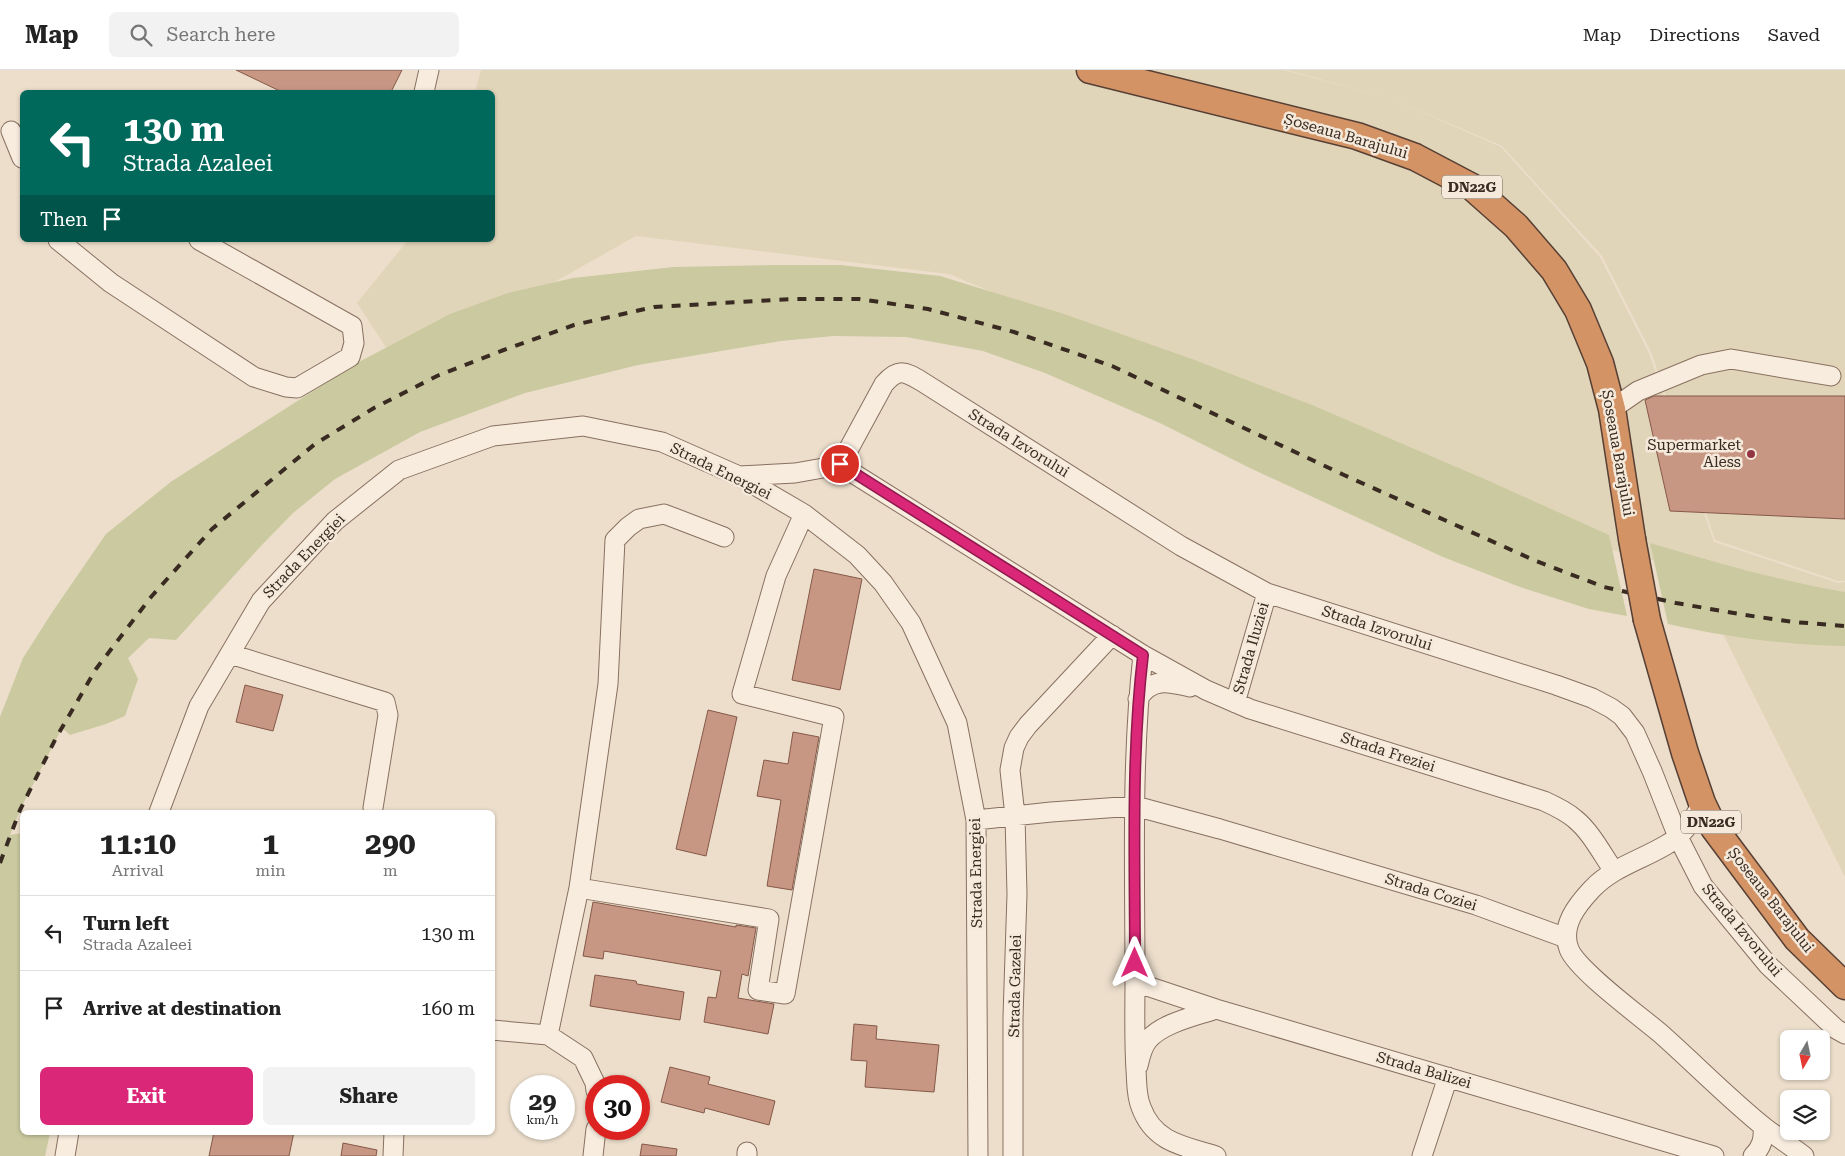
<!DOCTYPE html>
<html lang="en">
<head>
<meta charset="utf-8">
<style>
  :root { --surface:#fff; --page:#f2f2f2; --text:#222; --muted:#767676; --line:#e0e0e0; --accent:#db2777 }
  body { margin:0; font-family:"Roboto Serif",serif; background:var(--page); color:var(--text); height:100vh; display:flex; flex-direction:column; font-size:19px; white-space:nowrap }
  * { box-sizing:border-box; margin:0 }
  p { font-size:16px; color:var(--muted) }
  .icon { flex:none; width:28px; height:28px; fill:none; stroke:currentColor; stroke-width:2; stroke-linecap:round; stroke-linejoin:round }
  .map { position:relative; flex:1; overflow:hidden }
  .panel { position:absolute; left:20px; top:740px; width:475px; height:325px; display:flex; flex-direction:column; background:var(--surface); border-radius:8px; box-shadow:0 1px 4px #0004 }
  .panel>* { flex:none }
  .top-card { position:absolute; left:20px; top:20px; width:475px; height:152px; border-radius:8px; box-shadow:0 1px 4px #0004; background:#00695c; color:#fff; overflow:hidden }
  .needle { width:32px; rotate:189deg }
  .fabs { position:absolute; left:1780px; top:960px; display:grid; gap:10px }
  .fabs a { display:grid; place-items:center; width:50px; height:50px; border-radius:8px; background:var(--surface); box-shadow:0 1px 4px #0004; font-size:25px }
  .speed { position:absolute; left:510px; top:1005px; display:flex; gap:10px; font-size:25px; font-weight:700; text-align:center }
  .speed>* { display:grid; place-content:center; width:65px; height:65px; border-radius:50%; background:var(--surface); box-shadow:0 1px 4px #0004; line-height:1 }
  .speed small { font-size:12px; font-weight:400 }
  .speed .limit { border:8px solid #d22; background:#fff; color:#111 }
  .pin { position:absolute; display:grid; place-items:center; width:42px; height:42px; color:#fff; margin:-21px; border:2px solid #fff; border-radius:50%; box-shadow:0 1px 5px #0007 }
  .me { position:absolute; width:55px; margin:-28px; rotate:0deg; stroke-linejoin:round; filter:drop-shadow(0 0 4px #0008) }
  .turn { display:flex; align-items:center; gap:18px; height:105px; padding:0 20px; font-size:22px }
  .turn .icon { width:65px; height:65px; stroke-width:2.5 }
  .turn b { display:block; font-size:35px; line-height:42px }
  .then { display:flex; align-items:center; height:48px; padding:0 20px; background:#0003; gap:10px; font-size:19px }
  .eta { display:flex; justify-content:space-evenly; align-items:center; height:85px; text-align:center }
  .eta b { font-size:30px; font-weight:700; line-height:35px }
  .action { display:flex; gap:10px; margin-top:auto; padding:10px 20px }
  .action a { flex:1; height:58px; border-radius:8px; background:var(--accent); color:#fff; font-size:20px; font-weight:700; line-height:58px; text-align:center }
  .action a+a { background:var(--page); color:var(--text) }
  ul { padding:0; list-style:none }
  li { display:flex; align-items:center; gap:15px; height:75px; padding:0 20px; border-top:1px solid var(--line) }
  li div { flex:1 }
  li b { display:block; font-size:19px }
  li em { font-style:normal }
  header { display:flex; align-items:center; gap:30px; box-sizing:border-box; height:70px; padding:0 25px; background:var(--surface); border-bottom:1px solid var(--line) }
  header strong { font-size:24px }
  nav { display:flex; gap:28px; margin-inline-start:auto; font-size:18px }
  .search { width:350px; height:45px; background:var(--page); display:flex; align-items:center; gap:12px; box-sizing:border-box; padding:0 18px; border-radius:8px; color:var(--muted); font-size:19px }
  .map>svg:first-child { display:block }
  .farmland { fill:#e1d5b9 }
  .green { fill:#cac99f }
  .building { fill:#c79784; stroke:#855848 }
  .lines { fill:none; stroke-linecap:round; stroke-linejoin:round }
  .minor-casing { stroke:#887060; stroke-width:21 }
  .highway-casing { stroke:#563f34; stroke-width:29 }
  .minor { stroke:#f7ecde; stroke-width:19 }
  .highway { stroke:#d39364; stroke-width:26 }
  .rail { stroke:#3a2b22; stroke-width:4; stroke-dasharray:9 9; stroke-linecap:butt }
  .highway-bridge-casing { stroke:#563f34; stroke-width:29; stroke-linecap:butt }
  .highway-bridge { stroke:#d39364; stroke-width:26 }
  .route-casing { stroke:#8e194d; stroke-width:12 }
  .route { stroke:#db2777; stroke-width:9 }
  .poi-dot { fill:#933542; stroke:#f4e9da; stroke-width:2 }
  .labels { text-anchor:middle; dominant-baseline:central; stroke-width:5; stroke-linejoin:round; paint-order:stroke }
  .shield { fill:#f4e9da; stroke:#726459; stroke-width:1 }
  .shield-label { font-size:14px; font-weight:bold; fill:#3a2b22 }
  .street-label { font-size:15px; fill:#3a2b22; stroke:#f4e9da }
  .poi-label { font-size:15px; fill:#3a2b22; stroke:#f4e9da; text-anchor:end }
</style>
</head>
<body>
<header>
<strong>Map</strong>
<div class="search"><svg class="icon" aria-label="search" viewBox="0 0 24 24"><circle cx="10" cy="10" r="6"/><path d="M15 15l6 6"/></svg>Search here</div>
<nav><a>Map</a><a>Directions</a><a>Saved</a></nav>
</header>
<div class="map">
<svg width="1845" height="1086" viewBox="0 0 1845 1086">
  <rect width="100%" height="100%" fill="#ecdecb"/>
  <path class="farmland" d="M481 0H1284L1392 29 1501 77 1600 187 1649 283 1714 472 1838 513 1845 512V807L1691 500 1589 474 949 204 636 166 400 299 357 233 408 170H492V22H475Z
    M1287 0H1845V511H1838L1715 470 1651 282 1602 186 1502 76 1392 29Z"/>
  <path class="green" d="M779 195H840L940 206 1064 244 1192 289 1312 335 1489 411 1609 465 1627 546 1589 539 1520 517 1443 487 1250 398 1160 353 1045 303 983 281 906 267 833 266 781 271 638 295 525 323 420 362 335 409 293 443 258 479 176 570 149 568 128 588 138 609 125 646 106 654 70 665 62 658 20 740 10 765 22 763V1062L50 1063 45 1086H0V647L23 588 53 541 106 464 172 411 357 293 450 244 508 223 573 208 674 197Z
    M1650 473C1714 492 1779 511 1845 522V576C1786 575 1726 567 1668 554Z"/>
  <path class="building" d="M236 0H402L391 22H282Z
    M1654 326H1845V449L1670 441 1645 330Z
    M814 499 862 509 840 620 792 610Z
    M245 615 283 625 273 661 236 652Z
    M708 640 737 647 706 786 676 779Z
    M793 662 819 667 792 820 767 816 781 730 757 726 764 690 788 694Z
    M593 832 736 857V855L756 858 748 906 742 904 738 928 774 934 768 964 704 952 708 927 716 928 721 901 604 881 603 889 583 886Z
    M595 905 636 911 637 914 684 922 680 950 590 936Z
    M854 954 877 956 876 969 939 975 934 1022 865 1017 867 991 851 990Z
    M670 997 710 1007 708 1014 775 1031 769 1055 705 1038 704 1043 661 1032Z
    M214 1062H294L289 1086H209Z
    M343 1073 377 1080 376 1086H341Z
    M642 1074 677 1079 676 1086H640Z"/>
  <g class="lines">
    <g class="minor-casing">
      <path id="minor" d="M424 22 429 0
        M11 61 22 88
        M58 170 111 213 254 307 286 317 297 318 350 287 354 273 352 256 199 170
        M1612 339 1638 321 1701 295 1731 289 1831 306
        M840 395 884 314C898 298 904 301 921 311L1181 476 1267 523 1556 615 1592 628 1611 638 1622 646 1635 663 1652 701 1678 767 1703 816 1768 895 1836 959 1845 964
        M739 406 795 403 840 395 1143 585 1206 620 1250 639 1544 731C1555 736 1566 741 1575 749 1591 762 1602 784 1614 801
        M230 584 385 632 388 645 373 738
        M1143 585C1131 692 1135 801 1135 909 1135 940 1134 970 1136 1000 1137 1013 1136 1025 1141 1037 1154 1073 1184 1076 1216 1086
        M1138 629C1151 607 1169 612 1190 617
        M1235 633 1267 523
        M1702 733C1694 749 1683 766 1666 775 1641 790 1613 797 1592 819 1577 835 1560 856 1569 879 1577 900 1640 946 1660 963 1695 994 1728 1028 1764 1057 1777 1067 1791 1076 1804 1086
        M159 742 199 636 261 531 335 451 399 400 493 366 583 356 662 372 739 406 804 444 857 485 883 513 911 553 957 653 976 750 978 1086
        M976 750 1051 742 1135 736 1220 759 1476 835 1566 868
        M579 818 608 614 615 470 628 457 639 449 664 444 724 467
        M1135 912 1216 939 1714 1086
        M492 960 548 965
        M1138 996C1140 987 1142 977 1148 970 1162 953 1196 946 1216 939
        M596 1021 595 1013 583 988 548 965 579 818 769 849 758 920 785 924 834 647 742 624 776 506 804 444
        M65 1086 69 1062
        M393 1086 394 1062
        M593 1086 596 1059
        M747 1086V1082
        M1013 1086V947L1017 824 1015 746 1010 700 1014 678 1019 667 1028 655 1112 565
        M1422 1086 1448 1007
        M1753 1086C1762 1077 1764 1069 1763 1056"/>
    </g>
    <g class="highway-casing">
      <path id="highway" d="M1090 0 1357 66 1415 87 1472 117 1516 156 1554 200 1578 240 1600 293 1612 339 1632 469
        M1647 550 1685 683 1702 733 1714 758 1797 869 1845 916"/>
    </g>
    <use href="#minor" class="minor"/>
    <use href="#highway" class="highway"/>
    <path class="rail" d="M0 793 20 740 56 668 96 599 151 527 212 459 315 374 374 338 437 306 501 281 574 255 654 237 792 229H859L928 239 1014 262 1112 296 1344 405 1536 491 1604 517 1676 533 1745 545 1794 552 1845 556"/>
    <g class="highway-bridge-casing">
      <path id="highway-bridge" d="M1632 469 1647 550"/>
    </g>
    <use href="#highway-bridge" class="highway-bridge"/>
  </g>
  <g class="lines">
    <g class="route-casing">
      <path id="route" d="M840 394 1143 585C1131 686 1135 790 1135 893"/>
    </g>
    <use href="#route" class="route"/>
  </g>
  <circle class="poi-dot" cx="1751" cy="384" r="5"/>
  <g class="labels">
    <g class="shield">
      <rect x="1442" y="105.5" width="60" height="23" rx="4"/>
      <rect x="1681" y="740.5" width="60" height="23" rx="4"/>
    </g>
    <g class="shield-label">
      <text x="1472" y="117">DN22G</text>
      <text x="1711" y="752">DN22G</text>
    </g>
    <g class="street-label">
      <text transform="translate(1346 66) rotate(16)">Șoseaua Barajului</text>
      <text transform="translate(1019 373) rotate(32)">Strada Izvorului</text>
      <text transform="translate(1618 383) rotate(80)">Șoseaua Barajului</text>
      <text transform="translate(721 401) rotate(26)">Strada Energiei</text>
      <text transform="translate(304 486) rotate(-46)">Strada Energiei</text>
      <text transform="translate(1377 558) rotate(18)">Strada Izvorului</text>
      <text transform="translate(1251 578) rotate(-74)">Strada Iluziei</text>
      <text transform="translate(1388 682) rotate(18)">Strada Freziei</text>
      <text transform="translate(976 803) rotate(-91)">Strada Energiei</text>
      <text transform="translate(1431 822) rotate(17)">Strada Coziei</text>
      <text transform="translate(1771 830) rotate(52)">Șoseaua Barajului</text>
      <text transform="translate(1742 860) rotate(50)">Strada Izvorului</text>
      <text transform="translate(1015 916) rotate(-89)">Strada Gazelei</text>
      <text transform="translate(1424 1000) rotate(16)">Strada Balizei</text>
    </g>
    <g class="poi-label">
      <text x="1741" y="375">Supermarket<tspan x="1741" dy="17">Aless</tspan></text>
    </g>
  </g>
</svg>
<div class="fabs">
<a><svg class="needle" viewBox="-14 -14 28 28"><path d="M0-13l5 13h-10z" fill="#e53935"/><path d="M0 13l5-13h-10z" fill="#767676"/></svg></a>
<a><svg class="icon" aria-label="layers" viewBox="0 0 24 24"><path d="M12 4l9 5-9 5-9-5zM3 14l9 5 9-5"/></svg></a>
</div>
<div class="speed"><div>29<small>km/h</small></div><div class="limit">30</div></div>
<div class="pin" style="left:840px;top:394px;background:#d93025"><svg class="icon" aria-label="arrive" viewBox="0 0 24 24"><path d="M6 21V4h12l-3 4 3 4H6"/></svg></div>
<svg class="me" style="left:1135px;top:893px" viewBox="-20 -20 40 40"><path d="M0-17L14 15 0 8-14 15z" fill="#db2777" stroke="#fff" stroke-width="4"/></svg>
<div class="top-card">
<div class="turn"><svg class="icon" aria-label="left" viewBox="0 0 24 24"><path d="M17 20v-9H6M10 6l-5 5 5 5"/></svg><div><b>130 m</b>Strada Azaleei</div></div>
<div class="then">Then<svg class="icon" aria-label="arrive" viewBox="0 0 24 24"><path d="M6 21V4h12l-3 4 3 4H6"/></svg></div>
</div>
<section class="panel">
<div class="eta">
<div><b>11:10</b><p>Arrival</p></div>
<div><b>1</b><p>min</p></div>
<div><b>290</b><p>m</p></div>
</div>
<ul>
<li><svg class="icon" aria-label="left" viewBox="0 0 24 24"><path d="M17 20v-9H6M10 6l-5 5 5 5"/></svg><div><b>Turn left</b><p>Strada Azaleei</p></div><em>130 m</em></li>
<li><svg class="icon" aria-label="arrive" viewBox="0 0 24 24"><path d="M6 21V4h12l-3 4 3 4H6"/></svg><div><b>Arrive at destination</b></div><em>160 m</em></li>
</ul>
<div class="action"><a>Exit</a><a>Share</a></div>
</section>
</div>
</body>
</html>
